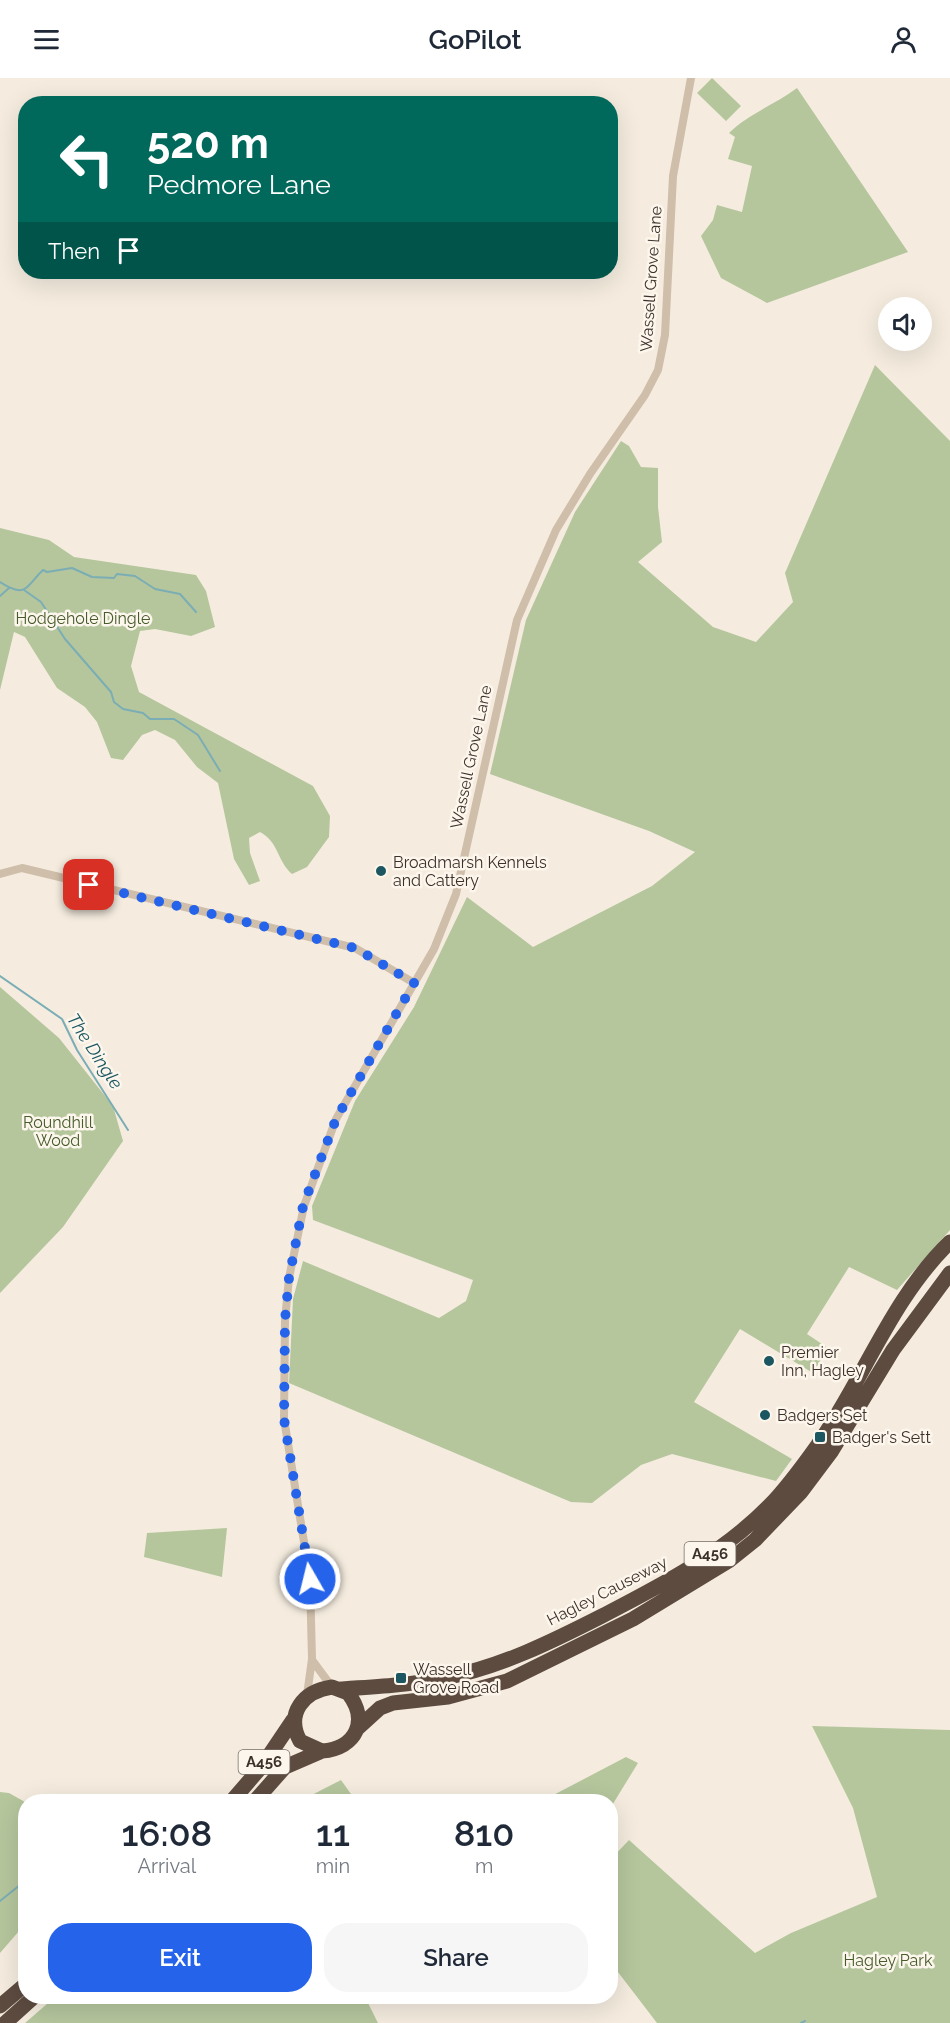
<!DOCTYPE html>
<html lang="en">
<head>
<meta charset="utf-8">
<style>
  :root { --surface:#fff; --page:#f6f6f7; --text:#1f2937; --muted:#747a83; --accent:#2563eb }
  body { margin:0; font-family:Raleway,sans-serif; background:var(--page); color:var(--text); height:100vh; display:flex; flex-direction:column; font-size:22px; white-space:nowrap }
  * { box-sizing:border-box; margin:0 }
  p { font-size:20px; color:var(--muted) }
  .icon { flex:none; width:33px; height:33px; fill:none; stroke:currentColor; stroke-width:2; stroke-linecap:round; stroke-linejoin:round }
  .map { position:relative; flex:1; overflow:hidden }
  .panel { position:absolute; left:18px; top:1716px; width:600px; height:210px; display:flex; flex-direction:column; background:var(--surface); border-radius:24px; box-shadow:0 6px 24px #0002 }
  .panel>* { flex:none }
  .top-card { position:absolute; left:18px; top:18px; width:600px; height:183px; border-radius:24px; box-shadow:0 6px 24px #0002; background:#00695c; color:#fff; overflow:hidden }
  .fabs { position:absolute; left:878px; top:219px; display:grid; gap:12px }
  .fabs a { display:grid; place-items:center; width:54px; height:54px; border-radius:50%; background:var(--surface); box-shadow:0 6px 24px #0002; font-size:30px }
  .pin { position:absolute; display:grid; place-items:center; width:51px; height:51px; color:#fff; margin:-26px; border-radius:12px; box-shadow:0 3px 9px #0006 }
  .me { position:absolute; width:66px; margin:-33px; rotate:352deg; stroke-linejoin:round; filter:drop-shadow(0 0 4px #0008) }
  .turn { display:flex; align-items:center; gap:21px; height:126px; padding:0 30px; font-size:27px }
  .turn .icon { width:78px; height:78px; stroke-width:2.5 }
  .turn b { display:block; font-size:42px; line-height:51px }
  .then { display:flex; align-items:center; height:57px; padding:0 30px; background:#0003; gap:12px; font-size:22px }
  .eta { display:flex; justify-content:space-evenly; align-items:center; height:102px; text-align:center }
  .eta b { font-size:36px; font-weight:600; line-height:42px }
  .action { display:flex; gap:12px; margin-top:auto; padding:12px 30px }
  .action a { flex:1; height:69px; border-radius:24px; background:var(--accent); color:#fff; font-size:24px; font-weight:600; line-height:69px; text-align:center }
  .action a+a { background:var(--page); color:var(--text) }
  header { display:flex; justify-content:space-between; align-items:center; height:78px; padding:0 30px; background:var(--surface); font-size:27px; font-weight:600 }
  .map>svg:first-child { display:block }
  .green { fill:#b5c69d }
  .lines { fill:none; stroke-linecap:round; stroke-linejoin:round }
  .stream { stroke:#7badb5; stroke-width:2 }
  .street { stroke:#cfbea9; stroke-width:8 }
  .highway { stroke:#5d4b40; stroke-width:15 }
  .route { stroke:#2563eb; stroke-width:10; stroke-dasharray:0 18 }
  .poi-dot { fill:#1b5661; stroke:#fcf6ec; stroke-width:2 }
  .labels { text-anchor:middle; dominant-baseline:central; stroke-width:5; stroke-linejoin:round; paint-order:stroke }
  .shield { fill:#fcf6ec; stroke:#756c64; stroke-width:1.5 }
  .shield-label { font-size:15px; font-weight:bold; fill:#3b312a }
  .street-label { font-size:16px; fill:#3b312a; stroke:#fcf6ec }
  .park-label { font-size:16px; fill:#465c2b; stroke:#fcf6ec }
  .poi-label { font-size:16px; fill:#3b312a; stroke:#fcf6ec; text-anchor:start }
  .water-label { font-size:18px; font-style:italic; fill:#1b5661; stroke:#fcf6ec }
</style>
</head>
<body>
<header><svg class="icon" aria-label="menu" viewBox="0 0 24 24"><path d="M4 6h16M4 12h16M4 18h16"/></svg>GoPilot<svg class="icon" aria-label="person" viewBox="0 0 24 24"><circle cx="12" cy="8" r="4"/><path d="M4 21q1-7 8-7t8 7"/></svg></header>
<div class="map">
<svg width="950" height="1945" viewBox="0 0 950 1945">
  <rect width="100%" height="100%" fill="#f5ecdf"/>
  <path class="green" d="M712 0 741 28 726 43 697 15Z
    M797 10 908 174 767 225 721 200 701 158 713 142 717 127 742 134 752 88 728 81 735 59 729 55C748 36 776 26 797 10Z
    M875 287 950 363V1152L897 1212 849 1189 807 1256 828 1270 813 1295 740 1251 694 1324 792 1381 776 1403 672 1376 641 1387 592 1425 571 1424 289 1305 293 1221 303 1183 439 1240 466 1223 473 1202 313 1142 312 1128 355 1023 414 929 467 819 533 869 652 808 695 774 649 753 490 696 526 542 575 434 621 363 629 368 641 389 658 390V429L662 464 638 484 713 549 756 564 793 524 785 495Z
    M0 450 49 462 74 479 196 497 206 513 215 549 191 558 155 551 140 553 131 588 139 614 313 708 330 738 329 759 307 789 292 796C277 783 279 764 260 754L249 760 250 775 260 803 249 807 234 781 218 705 197 689 175 662 155 652 142 657 123 682 111 680 97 644 85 629 57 610 25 559 14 554 0 612Z
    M0 909 59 960 113 1028 123 1063 63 1149 0 1215Z
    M227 1450 222 1499 144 1479 147 1455Z
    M812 1648 950 1652V1945H657L611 1885V1781L629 1762 755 1875 791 1855 877 1819 853 1730Z
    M626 1679 638 1685 611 1729 610 1724 542 1723Z
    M341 1702 356 1723H300Z
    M0 1714 9 1715 25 1724 26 1845 0 1875Z
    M55 1919H365L378 1945H25Z"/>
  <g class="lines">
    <path class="stream" d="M0 504C27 521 25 509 43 492L47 494 72 490 92 499 114 500 117 496 135 498 155 511 180 516 196 534
      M24 512 41 524 65 561 111 614 114 624 123 631 143 635 150 641H174L198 657 220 693
      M0 518 9 510
      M0 898 62 941 77 972 128 1052
      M0 1823 20 1807 21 1792 26 1785
      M801 1945 805 1943"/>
    <path class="street" d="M0 796 22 790 355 870 414 905
      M312 1582 332 1609
      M307 1617 312 1581 310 1501 284 1341 285 1242 289 1200 304 1128 336 1041 434 871 456 816 517 542 556 452 590 396 645 317 658 292 665 257 673 98 691 0"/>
    <path class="highway" d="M332 1609 348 1615C369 1642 357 1670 322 1673L300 1663C285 1635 304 1613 332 1609Z
      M341 1611C375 1609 410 1607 444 1600 501 1589 553 1563 604 1537 662 1507 722 1476 769 1428 787 1410 802 1389 817 1368 864 1301 891 1221 950 1164
      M358 1650 380 1630 393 1625 448 1619 507 1603 633 1541 730 1482 755 1462 801 1414 831 1374 893 1272 950 1195
      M231 1724 262 1688 293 1642
      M254 1724 285 1689 322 1673
      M0 1928 26 1906
      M5 1945 35 1918"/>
  </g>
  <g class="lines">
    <path class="route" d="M89 807 355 870 414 905 336 1041 303 1128 289 1200 285 1242 284 1341 310 1501"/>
  </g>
  <g class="poi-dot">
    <circle cx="381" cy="793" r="6"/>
    <circle cx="769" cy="1283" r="6"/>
    <circle cx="765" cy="1337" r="6"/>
    <rect x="814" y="1353" width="12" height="12" rx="3"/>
    <rect x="395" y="1594" width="12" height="12" rx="3"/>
  </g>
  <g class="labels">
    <g class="shield">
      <rect x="684.5" y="1464" width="51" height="24" rx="4.5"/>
      <rect x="238.5" y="1672" width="51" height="24" rx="4.5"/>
    </g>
    <g class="shield-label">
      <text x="710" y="1476">A456</text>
      <text x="264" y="1684">A456</text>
    </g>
    <g class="street-label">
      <text transform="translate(651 201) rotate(-86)">Wassell Grove Lane</text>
      <text transform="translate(471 679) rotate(-78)">Wassell Grove Lane</text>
      <text transform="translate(607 1513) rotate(-27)">Hagley Causeway</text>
    </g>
    <g class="park-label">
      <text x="83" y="540">Hodgehole Dingle</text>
      <text x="58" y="1044">Roundhill<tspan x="58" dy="18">Wood</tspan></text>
      <text x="888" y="1882">Hagley Park</text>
    </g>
    <g class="poi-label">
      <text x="393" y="784">Broadmarsh Kennels<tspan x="393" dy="18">and Cattery</tspan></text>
      <text x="781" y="1274">Premier<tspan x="781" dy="18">Inn, Hagley</tspan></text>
      <text x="777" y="1337">Badgers Set</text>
      <text x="832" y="1359">Badger's Sett</text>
      <text x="413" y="1591">Wassell<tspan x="413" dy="18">Grove Road</tspan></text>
    </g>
    <g class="water-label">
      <text transform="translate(95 973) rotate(57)">The Dingle</text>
    </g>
  </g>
</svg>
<div class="fabs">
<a><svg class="icon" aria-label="sound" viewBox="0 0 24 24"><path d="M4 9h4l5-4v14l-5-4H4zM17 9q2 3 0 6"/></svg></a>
</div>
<div class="pin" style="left:89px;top:807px;background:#d93025"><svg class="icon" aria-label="arrive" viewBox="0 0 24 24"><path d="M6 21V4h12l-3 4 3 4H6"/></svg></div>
<svg class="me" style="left:310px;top:1501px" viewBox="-20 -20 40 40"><circle r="17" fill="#2563eb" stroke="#fff" stroke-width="3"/><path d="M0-11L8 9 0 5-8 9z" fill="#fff"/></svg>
<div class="top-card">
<div class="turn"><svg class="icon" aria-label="left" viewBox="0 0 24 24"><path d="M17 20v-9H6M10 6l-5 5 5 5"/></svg><div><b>520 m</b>Pedmore Lane</div></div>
<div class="then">Then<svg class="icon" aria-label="arrive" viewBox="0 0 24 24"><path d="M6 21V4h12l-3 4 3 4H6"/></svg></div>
</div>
<section class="panel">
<div class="eta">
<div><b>16:08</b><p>Arrival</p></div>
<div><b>11</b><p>min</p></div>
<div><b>810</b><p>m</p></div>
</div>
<div class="action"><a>Exit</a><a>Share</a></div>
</section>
</div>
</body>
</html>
